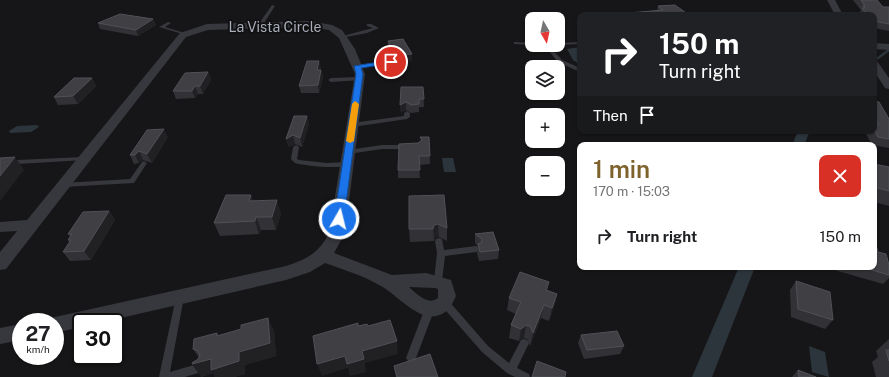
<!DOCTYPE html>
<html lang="en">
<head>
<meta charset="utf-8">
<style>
  :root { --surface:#fff; --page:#f2f2f2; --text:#202124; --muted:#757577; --accent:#7e622b }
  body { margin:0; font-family:"Public Sans",sans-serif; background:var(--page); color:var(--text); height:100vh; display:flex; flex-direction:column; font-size:15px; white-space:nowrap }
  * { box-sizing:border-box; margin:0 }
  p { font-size:13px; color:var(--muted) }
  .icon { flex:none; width:22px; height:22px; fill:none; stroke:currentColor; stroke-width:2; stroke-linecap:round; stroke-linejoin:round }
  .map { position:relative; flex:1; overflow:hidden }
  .details { position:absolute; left:577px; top:142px; width:300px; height:128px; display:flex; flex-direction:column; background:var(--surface); border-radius:8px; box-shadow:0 1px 3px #0004 }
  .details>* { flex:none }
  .top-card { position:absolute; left:577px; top:12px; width:300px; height:122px; border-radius:8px; box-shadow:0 1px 3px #0004; background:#202124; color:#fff; overflow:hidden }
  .needle { width:26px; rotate:171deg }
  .fabs { position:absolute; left:525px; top:12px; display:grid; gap:8px }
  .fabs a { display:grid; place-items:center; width:40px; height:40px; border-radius:8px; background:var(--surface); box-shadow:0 1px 3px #0004; font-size:20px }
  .speed { position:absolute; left:12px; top:313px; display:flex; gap:8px; font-size:20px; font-weight:700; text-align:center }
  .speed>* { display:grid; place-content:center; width:52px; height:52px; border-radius:50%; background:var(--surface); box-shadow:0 1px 3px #0004; line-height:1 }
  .speed small { font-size:10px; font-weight:400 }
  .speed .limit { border:2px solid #111; border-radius:6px; background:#fff; color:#111 }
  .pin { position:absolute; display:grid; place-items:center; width:34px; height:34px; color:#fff; margin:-17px; border:2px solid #fff; border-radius:50%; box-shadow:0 1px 4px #0007 }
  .me { position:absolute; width:44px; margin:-22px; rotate:8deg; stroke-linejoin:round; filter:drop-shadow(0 0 3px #0008) }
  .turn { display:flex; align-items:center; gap:14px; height:84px; padding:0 16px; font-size:18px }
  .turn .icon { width:52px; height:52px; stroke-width:2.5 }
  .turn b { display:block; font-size:28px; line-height:34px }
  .then { display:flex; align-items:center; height:38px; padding:0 16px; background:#0003; gap:8px; font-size:15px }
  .round { display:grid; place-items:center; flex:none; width:42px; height:42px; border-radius:8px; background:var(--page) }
  .overview { display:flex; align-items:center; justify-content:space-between; height:68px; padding:0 16px }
  h1 { font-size:24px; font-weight:600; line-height:30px; color:var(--accent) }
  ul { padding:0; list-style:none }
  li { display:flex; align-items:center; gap:12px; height:52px; padding:0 16px }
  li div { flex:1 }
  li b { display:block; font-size:15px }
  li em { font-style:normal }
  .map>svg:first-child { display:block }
  .water { fill:#2c353c }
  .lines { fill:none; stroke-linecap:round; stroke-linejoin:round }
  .stream { stroke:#2c353c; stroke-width:2.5 }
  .canal { fill:#2c353c; fill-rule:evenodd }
  .lane { fill:#37383d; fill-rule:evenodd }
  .street { fill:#37383d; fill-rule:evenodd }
  .wall { fill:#323236 }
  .shaded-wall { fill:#212124 }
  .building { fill:#3f3f44; stroke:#4f5156 }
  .route { fill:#1a73e8; stroke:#114b97 }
  .slow { fill:#f59e0b }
  .labels { text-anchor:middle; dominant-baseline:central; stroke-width:4; stroke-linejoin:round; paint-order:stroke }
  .street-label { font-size:14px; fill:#a8adb8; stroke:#111113 }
</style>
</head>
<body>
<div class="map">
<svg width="889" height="377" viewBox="0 0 889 377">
  <rect width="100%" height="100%" fill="#161618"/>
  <path class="water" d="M580 47V65L573 60 567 49Z
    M37 125 39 127 31 132 10 133 9 131 17 126Z
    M442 158H453L456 172H444Z
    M809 346 825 352 829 377 812 372Z"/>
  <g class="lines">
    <path class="stream" d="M878 58 889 50"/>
    <path class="canal" d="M798 131H810L804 145H792Z
      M739 267H755L712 377H692Z"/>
    <path class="lane" d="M272 5 275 6 262 26H258V25Z
      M168 22 171 23 165 27 188 34 186 35 159 27Z
      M367 24H371L379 28 367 33 341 38 339 37 373 28 367 26Z
      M514 42 532 43V45H534H532L516 44H514Z
      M580 42V44L558 45H556H558V43Z
      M544 45H548L562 60 580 68V72L558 62Z
      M391 61H393V63L357 67 355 66 357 65Z
      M359 77 362 79 361 80 331 82 328 80 331 78Z
      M407 111 410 113V117L407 119 352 127 349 125 352 123 404 116V113Z
      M296 145 299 147 297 159 299 160 327 163 347 162 350 164C342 170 306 166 295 163L291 159 293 147Z
      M382 145H408L411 147 408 149H382L348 154 345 152 348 150Z
      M83 157 86 159 85 160 17 164 14 162 17 160Z
      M144 161 147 163 134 183 63 187 60 185 63 183 130 179 142 162Z
      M439 238 442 239 444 250 476 246 479 247 480 249 479 251 476 252 445 256 442 281 441 283 438 284 435 283 434 281 437 253 435 241 436 239Z
      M180 293 183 294 184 297 170 372 201 363 205 365 206 368 205 371 185 377H159L176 297 177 294Z
      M444 298 447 299 488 346 509 363 521 340 524 339 527 340 529 343 517 368 529 374 530 377H515L507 373 482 352 441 305 440 302 441 299Z
      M430 304 433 305 435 308 416 358 414 361 411 363 408 361 406 358 425 308 427 305Z"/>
    <path class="street" d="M827 0H835L843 15H835Z
      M310 21 332 25 342 30 355 49 365 74 345 233 334 253 392 275 426 273 451 280 456 296 450 308C425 333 400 295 379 285 362 275 344 270 325 263L310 272 286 280 103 322H81V327L55 333V322H47L48 319 55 317 286 266C306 260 320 252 329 233L355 74 339 38 329 30 310 27 208 30 186 37 6 269 0 270V252L17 231 0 232V222L27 220 180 33 207 24ZM409 287 435 288 438 289V298C428 306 417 294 409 287Z
      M874 43 889 44V50L874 49Z
      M874 60 877 61 889 78V89L885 88 874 71Z
      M21 324V340L0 344V328Z"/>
  </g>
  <path class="wall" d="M853 0H877L883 7H889V31L874 28V15H860L859 14 861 10Z
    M658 6 689 15H627L628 13 657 11Z
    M153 19 156 25 138 36 100 29 98 23Z
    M388 41 412 54V61L396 63 388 48Z
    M321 68 320 70H321L323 77 319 93H301L299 86Z
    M208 72 211 80 203 94H198L195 98 176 99 173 91Z
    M92 78 96 86 78 104 58 105 54 97Z
    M423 87 424 107H419V112L411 113 406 110 401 113 400 105Z
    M874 101 889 119V148L872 145 865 132 866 131H874Z
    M307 116 309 124 302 147 295 144 289 147 286 139Z
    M168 137 152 163 143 160 139 163 134 164 130 155Z
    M420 137H429L430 164 419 165 420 178H398V170L418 143 421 141Z
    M874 164 889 167V206L874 202Z
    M251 195 253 201 281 213 276 230H261L259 234 220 236 214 223Z
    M444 195 447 228V241L439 237 435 238 434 241 410 242 409 229Z
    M109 211 115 220 91 260 70 261 63 252 69 242 68 240 70 237 68 234Z
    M475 234 499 250 498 259 479 261 477 253 478 246 475 243Z
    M878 252 889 265V278L883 284 824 267H874Z
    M796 281 833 320 825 329 791 317 790 290Z
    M549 282 547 291 557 294 554 307 549 321 541 318 530 346 527 339 524 338 519 341 509 338 511 325 516 314 507 310 509 298Z
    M274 330 276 356 245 365V374L234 377H215L213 373 201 377 197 360 199 358 193 349 217 333 219 336Z
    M581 335 624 346 620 354 584 359 578 343Z
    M889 339V377H876L872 362 878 357 876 351Z
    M394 366 438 377H396Z
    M798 370 816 377H792Z"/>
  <path class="shaded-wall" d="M153 19 156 25 138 36 136 30Z
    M412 54V61L396 63 395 56Z
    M319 61 321 68 318 77 317 70Z
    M321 70 323 77 319 93 318 85Z
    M208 72 211 80 203 94 200 86Z
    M92 78 96 86 78 104 73 96Z
    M195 86 198 94 195 98 192 91Z
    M406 102V110L401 113 400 105Z
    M307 116 309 124 302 147 300 138Z
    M164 129 168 137 152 163 147 154Z
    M293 135 295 144 289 147 286 139Z
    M139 151 143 160 139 163 135 155Z
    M15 157 24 170 0 201V176Z
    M251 195 256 207 249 201Z
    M277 200 281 213 276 230 272 217Z
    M109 211 115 220 91 260 84 251Z
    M256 217 261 230 259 234 255 221Z
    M438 224 439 237 435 238 434 241 433 229 434 225Z
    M557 294 554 307 549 321 552 308Z
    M544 305 541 318 530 346 533 333Z
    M268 318 274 330 276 356 245 365V374L234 377H215L213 373 201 377 192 364 239 352Z
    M526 325 524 338 519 341 521 329Z
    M397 341 398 354 365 363 366 372 350 376 348 368 322 376 317 364Z"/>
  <path class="building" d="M861 0H877L883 7H889V24L874 21V15H867L862 8H865L863 6H865Z
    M675 5 689 15H630L628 13 663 10 658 6Z
    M120 14 153 19 136 30 98 23Z
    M403 39 412 54 395 56 388 41Z
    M307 61H319L317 70H321L318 85 299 86Z
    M208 72 200 86H195L192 91H173L185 73Z
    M74 78H92L73 96 54 97Z
    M401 87H423L424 99H419V104L411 105 406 102 400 105Z
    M874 101 879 102 889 119V139L878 137 874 129V124L879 125 874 116Z
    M294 116H307L300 138 293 135 286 139Z
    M164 129 147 154 139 151 135 155H130L147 130Z
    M420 137H429L430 156H419L420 170H398L399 144 418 143 422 140Z
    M15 157 0 176V158Z
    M874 164 889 167V191L874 187Z
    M226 195H251L249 201 277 200 272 217H256L255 221 214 223Z
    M444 195 447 228 438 224 434 225 433 229H409V196Z
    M109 211 84 251 63 252 71 240H68L72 234H68L83 212Z
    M493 232 499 250 480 252 478 244 481 243 482 239 475 234Z
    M874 244 876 245 878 252 886 254 889 265V275L862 267H874Z
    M520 272 549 282 546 290 557 294 552 308 544 305 533 333 530 326 526 325 521 329 511 325 521 302 509 298Z
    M796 281 830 292 833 320 798 309Z
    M268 318 270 343 239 352V361L211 370V359L192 364 193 362 197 360 200 356 198 351 193 349 194 339 217 333V336L241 329V325Z
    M390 320 397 341 362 351 364 359 347 364 345 356 317 364 313 336 358 323V326L367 324 368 326Z
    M617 331 624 346 587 350 581 335Z
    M886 350H889V361Z
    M430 354 438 377H397L394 366Z
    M537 361 566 372 565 377H532Z
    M798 370 816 377H799Z"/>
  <path class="route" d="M391 60 394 62 393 63 361 68 363 74 344 219 342 221H335L334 219 356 74 354 66Z"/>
  <path class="slow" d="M355 101 359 104 354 141 350 143 346 141 352 104Z"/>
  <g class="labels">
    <g class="street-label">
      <text x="275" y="27">La Vista Circle</text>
    </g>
  </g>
</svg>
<div class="fabs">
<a><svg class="needle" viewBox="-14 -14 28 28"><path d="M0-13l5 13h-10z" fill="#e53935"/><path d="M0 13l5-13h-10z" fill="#757577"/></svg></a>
<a><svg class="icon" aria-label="layers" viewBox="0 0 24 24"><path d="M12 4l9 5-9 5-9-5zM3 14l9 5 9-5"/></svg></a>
<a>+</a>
<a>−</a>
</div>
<div class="speed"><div>27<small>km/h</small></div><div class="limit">30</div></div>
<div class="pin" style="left:391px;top:62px;background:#d93025"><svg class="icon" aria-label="arrive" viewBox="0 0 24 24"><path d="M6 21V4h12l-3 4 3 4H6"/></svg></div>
<svg class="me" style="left:339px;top:219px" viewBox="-20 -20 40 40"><circle r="17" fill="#1a73e8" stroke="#fff" stroke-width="3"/><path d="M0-11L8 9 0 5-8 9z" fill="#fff"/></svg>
<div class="top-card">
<div class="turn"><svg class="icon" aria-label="right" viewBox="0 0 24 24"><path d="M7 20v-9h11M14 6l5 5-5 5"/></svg><div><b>150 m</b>Turn right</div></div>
<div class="then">Then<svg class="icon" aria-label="arrive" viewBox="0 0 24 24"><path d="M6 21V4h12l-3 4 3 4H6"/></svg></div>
</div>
<section class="details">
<div class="overview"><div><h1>1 min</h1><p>170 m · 15:03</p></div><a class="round" style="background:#d93025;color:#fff"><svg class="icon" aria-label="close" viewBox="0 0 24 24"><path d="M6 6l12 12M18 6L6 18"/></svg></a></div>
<ul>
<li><svg class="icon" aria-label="right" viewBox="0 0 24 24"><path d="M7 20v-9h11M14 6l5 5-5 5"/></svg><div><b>Turn right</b></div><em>150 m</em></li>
</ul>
</section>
</div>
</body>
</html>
